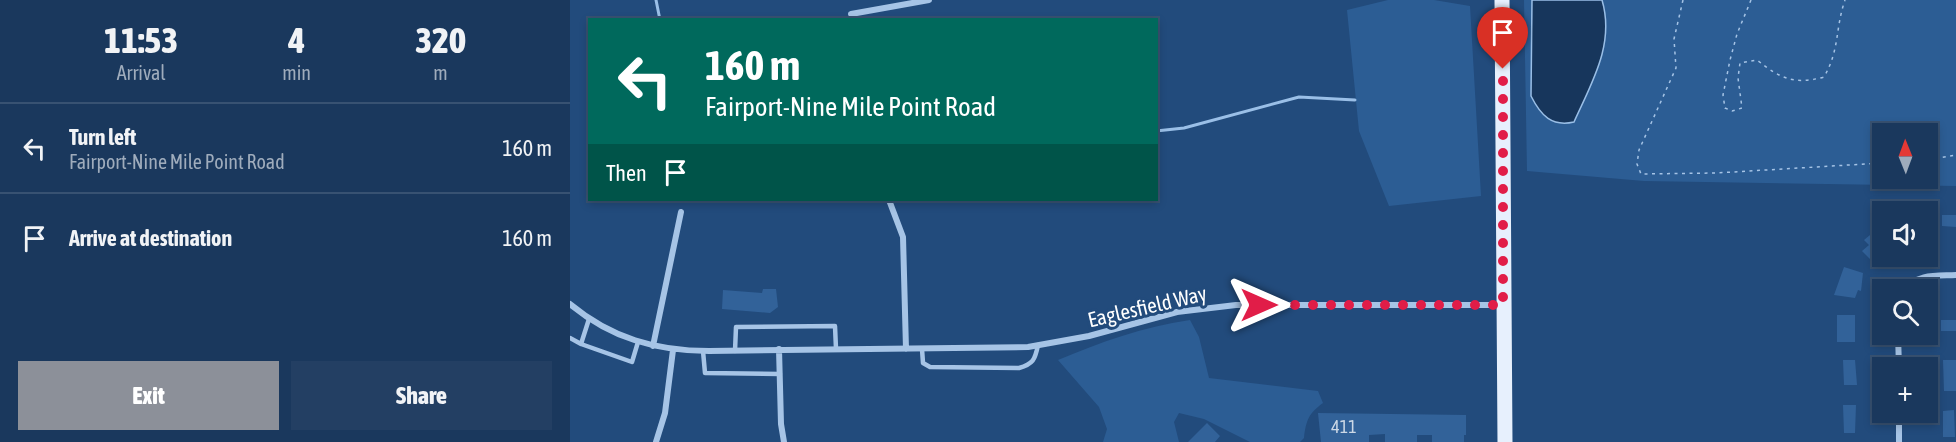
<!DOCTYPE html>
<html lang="en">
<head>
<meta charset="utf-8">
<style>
  :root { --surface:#1a385d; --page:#233f63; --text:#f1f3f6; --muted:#9facbc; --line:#385272; --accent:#8c9099 }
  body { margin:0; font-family:"Asap Condensed",sans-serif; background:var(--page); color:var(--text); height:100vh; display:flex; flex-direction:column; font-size:22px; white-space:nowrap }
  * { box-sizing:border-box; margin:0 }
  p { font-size:20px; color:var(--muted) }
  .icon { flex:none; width:33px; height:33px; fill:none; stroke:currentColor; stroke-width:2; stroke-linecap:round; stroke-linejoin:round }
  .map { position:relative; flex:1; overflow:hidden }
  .sheet { display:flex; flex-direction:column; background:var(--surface); width:570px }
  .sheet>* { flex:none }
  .banner { position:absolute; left:18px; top:18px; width:570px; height:183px; border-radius:0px; box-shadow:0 3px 9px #0003,0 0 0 2px var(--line); background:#00695c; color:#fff; overflow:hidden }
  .needle { width:39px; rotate:359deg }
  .controls { position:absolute; left:1302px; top:123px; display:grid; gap:12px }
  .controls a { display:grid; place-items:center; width:66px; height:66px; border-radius:0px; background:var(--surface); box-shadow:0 3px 9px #0003,0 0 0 2px var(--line); font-size:30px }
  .pin { position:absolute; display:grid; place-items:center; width:51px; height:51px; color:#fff; margin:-62px -26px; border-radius:50% 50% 50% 0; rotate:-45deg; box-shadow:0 0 6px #0007 }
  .pin .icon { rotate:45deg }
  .me { position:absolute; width:66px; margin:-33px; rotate:90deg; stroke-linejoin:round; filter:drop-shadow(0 0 4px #0008) }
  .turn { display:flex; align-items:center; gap:21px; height:126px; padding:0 18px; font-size:27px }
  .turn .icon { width:78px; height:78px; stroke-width:2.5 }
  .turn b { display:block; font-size:42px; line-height:51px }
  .then { display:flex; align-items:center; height:57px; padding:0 18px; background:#0003; gap:12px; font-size:22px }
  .eta { display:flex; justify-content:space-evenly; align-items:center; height:102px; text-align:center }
  .eta b { font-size:36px; font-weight:800; line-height:42px }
  .primary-button { display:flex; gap:12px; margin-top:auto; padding:12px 18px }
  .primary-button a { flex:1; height:69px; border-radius:0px; background:var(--accent); color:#fff; font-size:24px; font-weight:800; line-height:69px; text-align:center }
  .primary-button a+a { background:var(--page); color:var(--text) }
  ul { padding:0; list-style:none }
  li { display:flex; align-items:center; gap:18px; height:90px; padding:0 18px; border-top:2px solid var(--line) }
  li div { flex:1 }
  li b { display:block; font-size:22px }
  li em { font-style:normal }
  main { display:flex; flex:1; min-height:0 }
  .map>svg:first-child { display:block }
  .green { fill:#2c5d94; fill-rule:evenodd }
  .water { fill:#17365c; stroke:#9abfe7; stroke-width:1.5 }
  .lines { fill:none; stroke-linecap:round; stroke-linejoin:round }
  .stream { stroke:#9abfe7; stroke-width:3 }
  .building { fill:#326299 }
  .path { stroke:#a6c4e6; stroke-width:1.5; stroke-dasharray:3 4.5; stroke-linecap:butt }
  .service { stroke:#a6c4e6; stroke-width:4.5 }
  .minor { stroke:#a6c4e6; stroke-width:6 }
  .primary { stroke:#e7f0fd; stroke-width:15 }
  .route { stroke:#e11d48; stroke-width:10; stroke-dasharray:0 18 }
  .labels { text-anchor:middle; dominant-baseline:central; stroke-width:6; stroke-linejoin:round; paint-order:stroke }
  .number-label { font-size:18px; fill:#ccd8e6 }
  .street-label { font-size:21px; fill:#fff; stroke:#224b7c }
</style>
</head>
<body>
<main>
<section class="sheet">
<div class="eta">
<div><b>11:53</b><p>Arrival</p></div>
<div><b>4</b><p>min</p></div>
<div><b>320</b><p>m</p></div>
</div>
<ul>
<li><svg class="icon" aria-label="left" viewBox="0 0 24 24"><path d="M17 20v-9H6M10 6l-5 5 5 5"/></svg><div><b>Turn left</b><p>Fairport-Nine Mile Point Road</p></div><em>160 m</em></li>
<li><svg class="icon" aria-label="arrive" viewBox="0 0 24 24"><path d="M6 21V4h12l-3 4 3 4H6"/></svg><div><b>Arrive at destination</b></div><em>160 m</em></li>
</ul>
<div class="primary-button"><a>Exit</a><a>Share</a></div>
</section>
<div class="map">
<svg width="1386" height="442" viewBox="0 0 1386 442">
  <rect width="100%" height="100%" fill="#224b7c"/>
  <path class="green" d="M818 0H864L900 6 911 196 819 206 789 131 777 10Z
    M954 0H1386V186L1074 181 957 171ZM1312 134H1358V178H1312Z
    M620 320 629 337 639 378 748 391 753 403C739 413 736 420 734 438L730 442H680L634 419 609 413 604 422 609 442H533L537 429 529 407 488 360C531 342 572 327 620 320Z"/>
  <path class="water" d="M962 0H1032C1045 44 1022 82 1004 122 982 127 971 116 961 96Z"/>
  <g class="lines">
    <path class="stream" d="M86 0 90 20
      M586 131 614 128 729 97 785 100"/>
  </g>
  <path class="building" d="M1372 215H1386V227L1372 226Z
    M1312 231 1314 256 1312 259 1307 254 1301 260 1292 251 1299 245 1294 240 1300 235 1304 239Z
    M1274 267 1293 273 1291 291 1288 290 1285 298 1264 295Z
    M193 289H206L208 307 200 313 152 309 153 290 192 293Z
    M1267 315H1285V342H1267Z
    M1371 320H1386V331H1371Z
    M1273 360H1285L1287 385H1274Z
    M1373 360H1386V391H1374Z
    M1273 405H1286L1285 433H1274Z
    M1384 410 1385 437H1373V411Z
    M748 413 896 415V435H894V442H862V435H847V442H815V434L799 435V442H751Z
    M637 423 650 436 645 442H618Z"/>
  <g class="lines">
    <path class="path" d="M1113 0 1104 39 1106 68 1069 150 1067 164 1071 174 1146 173 1312 163
      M1181 0 1167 34 1160 60 1153 95 1155 108 1162 111 1172 108 1168 78 1170 63 1187 60C1211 79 1224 85 1254 77 1270 49 1265 29 1275 0
      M1358 160 1386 155"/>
    <path class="service" d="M19 319 11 344 62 362 68 342
      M0 338 11 344
      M352 349 353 363 360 367 449 368C463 364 465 360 468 345
      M133 351 135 373 210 374
      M165 351 166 327 265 326 266 349"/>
    <path class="minor" d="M281 14 359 0
      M319 200 333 237 336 349
      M1335 290C1348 273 1367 276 1386 275
      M0 304C41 338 86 351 139 351L458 347 519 336 607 312 666 305H933
      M1328 334 1329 368
      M83 346 111 212
      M209 349 211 424 214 442
      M1329 412V442
      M86 442 95 413 103 350"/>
    <path class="primary" d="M932 0 935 442"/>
  </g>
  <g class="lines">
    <path class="route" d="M689 305H933V69"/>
  </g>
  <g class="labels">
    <g class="number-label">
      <text x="774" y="426">411</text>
    </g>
    <g class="street-label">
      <text transform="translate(577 306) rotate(-13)">Eaglesfield Way</text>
    </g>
  </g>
</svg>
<div class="controls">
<a><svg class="needle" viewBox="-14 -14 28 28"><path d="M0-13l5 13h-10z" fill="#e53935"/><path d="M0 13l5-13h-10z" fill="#9facbc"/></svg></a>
<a><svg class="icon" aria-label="sound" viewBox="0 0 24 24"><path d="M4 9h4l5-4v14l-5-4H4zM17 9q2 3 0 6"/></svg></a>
<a><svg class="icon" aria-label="search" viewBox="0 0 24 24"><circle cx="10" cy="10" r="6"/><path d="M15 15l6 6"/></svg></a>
<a>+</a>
</div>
<div class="pin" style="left:933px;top:69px;background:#d93025"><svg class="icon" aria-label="arrive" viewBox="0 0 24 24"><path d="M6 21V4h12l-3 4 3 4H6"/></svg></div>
<svg class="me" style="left:689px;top:305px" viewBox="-20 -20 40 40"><path d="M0-17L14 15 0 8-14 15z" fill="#e11d48" stroke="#fff" stroke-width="4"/></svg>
<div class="banner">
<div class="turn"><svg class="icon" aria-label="left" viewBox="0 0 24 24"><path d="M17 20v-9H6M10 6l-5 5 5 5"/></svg><div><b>160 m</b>Fairport-Nine Mile Point Road</div></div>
<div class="then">Then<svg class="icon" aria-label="arrive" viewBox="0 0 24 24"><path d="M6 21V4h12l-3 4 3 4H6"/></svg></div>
</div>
</div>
</main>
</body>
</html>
